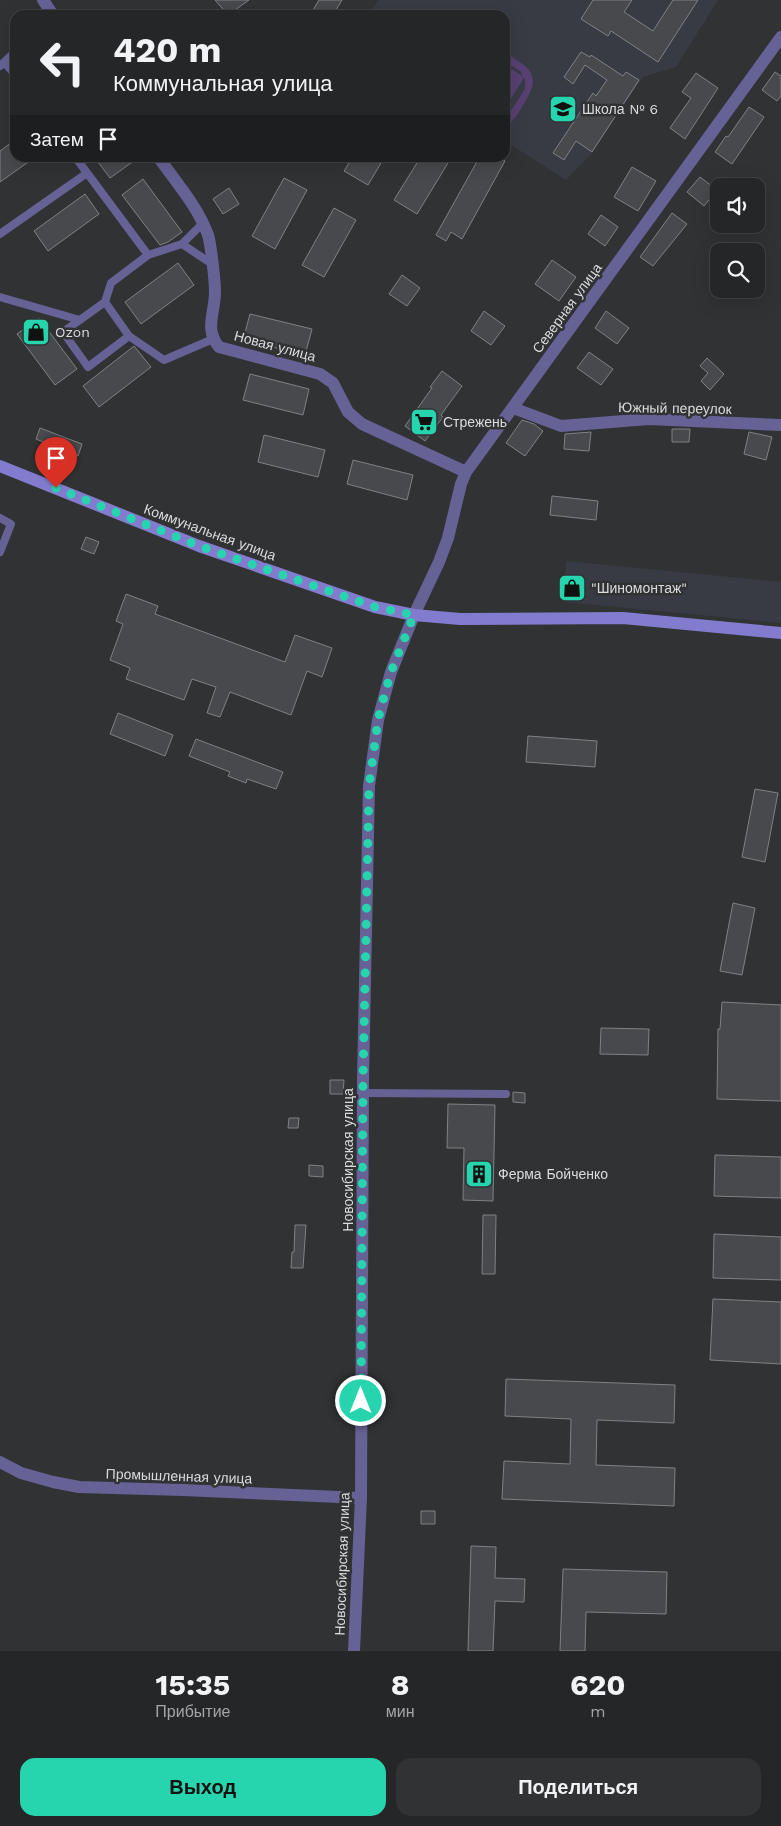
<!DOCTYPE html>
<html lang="ru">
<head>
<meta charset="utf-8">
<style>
  :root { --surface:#242627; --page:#303233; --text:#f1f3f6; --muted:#a3a5a7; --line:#414344; --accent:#26d5ae }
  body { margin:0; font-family:"Work Sans",sans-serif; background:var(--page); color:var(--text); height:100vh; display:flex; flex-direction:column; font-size:19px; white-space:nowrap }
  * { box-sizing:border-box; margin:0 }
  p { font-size:16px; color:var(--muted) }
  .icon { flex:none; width:28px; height:28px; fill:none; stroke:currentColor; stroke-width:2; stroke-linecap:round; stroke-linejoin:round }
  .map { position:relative; height:1651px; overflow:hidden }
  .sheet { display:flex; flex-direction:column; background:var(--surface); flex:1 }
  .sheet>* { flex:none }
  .guide { position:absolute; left:10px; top:10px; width:500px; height:152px; border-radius:15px; box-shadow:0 5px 20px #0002,0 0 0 1px var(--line); background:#242627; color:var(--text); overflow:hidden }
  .controls { position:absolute; left:710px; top:178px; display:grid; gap:10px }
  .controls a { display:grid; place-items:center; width:55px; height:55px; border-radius:10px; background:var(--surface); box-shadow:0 5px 20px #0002,0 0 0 1px var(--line); font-size:25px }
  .pin { position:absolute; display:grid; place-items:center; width:42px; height:42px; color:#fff; margin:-51px -21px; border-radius:50% 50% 50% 0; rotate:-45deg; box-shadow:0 0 5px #0007 }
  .pin .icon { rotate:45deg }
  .me { position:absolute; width:55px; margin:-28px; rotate:0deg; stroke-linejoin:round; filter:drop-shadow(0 0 4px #0008) }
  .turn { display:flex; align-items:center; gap:18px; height:105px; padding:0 20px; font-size:22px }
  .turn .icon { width:65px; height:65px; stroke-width:2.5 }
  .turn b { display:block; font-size:35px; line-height:42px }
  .then { display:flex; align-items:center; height:48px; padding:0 20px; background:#0003; gap:10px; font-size:19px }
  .eta { display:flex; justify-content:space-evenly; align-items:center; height:85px; text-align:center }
  .eta b { font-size:30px; font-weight:700; line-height:35px }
  .button { display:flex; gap:10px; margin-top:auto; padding:10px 20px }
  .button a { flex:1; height:58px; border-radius:15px; background:var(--accent); color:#111; font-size:20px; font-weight:700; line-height:58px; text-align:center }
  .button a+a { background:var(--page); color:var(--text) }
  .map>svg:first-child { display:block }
  .built { fill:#383b44 }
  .green { fill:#584072 }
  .building { fill:#47494c; stroke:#7f8285 }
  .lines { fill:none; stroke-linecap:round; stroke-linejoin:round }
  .service { stroke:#666296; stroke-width:8 }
  .minor { stroke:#666296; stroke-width:12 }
  .secondary { stroke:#837cce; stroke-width:12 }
  .route { stroke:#26d5ae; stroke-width:9; stroke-dasharray:0 16.2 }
  .labels { text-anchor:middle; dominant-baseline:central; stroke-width:5; stroke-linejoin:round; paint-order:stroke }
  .poi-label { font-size:14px; fill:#dbdbdd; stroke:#303234; text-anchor:start }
  .street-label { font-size:14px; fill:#dbdbdd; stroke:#303234 }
</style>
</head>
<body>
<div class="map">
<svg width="781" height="1651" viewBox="0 0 781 1651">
  <rect width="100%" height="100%" fill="#303234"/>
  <path class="built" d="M378 0H718L676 67 643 77 590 155 566 180 505 141V15H369Z
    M566 561 781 582V623L565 602Z"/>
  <path class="green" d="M505 53C532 69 542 75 523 105 518 114 514 121 505 126V117L508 115 525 89V79L524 78 505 108V65L523 76 520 71 505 62Z"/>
  <path class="building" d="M215 0H249L228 15Z
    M319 0H342L333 15H310Z
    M593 0H632L624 12 653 31 673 0H698L658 62 611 31 608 36 581 19Z
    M581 52 590 57 591 55 623 76 626 72 639 80 592 152 576 141 564 160 553 153 593 93 596 96 607 80 585 65 573 84 564 77Z
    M775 72 781 76V96L777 101 762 90Z
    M696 73 718 88 685 139 670 128 691 98 682 92Z
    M749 107 764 117 732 164 715 152 726 136 728 137Z
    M15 140V158H34L0 182V151Z
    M95 158H138L110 178Z
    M352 158H384L368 185 344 171Z
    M420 158H451L417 214 394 200Z
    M479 158H500L505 161 462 239 451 232 446 241 436 235Z
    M632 167 656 181 638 211 614 197Z
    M700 177 717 190 704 206 687 192Z
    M284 178 307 190 275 249 252 236Z
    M143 179 182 232 168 242 160 245 122 195Z
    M229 188 239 204 223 214 213 199Z
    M85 194 99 214 48 251 34 231Z
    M334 208 356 220 324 277 302 265Z
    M672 213 687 224 653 266 640 257Z
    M601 215 618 227 605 246 588 234Z
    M552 260 576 277 559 301 535 284Z
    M178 263 194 285 141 324 125 302Z
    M402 275 420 288 407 306 389 294Z
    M484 311 505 326 491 345 471 331Z
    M606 311 629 328 617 344 595 328Z
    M250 314 312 329 305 355 243 340Z
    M39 318 77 369 55 385 17 334Z
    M134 346 151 367 99 407 83 386Z
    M589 352 613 369 601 385 577 368Z
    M707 358 724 374 710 390 701 381 708 373 700 366Z
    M442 371 462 386 441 415 443 417 425 441 405 426 432 388 430 387Z
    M250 374 309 389 303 415 243 400Z
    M522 420 534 424 543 431 525 456 506 443Z
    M40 428 82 444 78 456 36 439Z
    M672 429H690L689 442H672Z
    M591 432 589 451 564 449 565 434Z
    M749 432 772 437 766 460 744 454Z
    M264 435 325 450 318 477 258 462Z
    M353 460 413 475 407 500 347 484Z
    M552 496 598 501 596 520 550 515Z
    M86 537 99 542 94 554 81 549Z
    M126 594 158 606 155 614 285 662 295 635 332 648 322 677 307 671 291 715 230 692 220 717 207 713 216 687 192 679 184 700 126 679 130 668 110 660 123 624 116 621Z
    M118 713 173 735 165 756 110 734Z
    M528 736 597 741 595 767 526 762Z
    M196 739 283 772 276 789 247 779 246 783 228 776 230 772 189 756Z
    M755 789 778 793 765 862 742 857Z
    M733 903 755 908 742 975 720 971Z
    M722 1002 781 1005V1101L717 1099 718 1029H720Z
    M601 1028 649 1029 648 1055 600 1054Z
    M330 1080H344L343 1094H330Z
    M513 1092 525 1093V1103L513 1102Z
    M448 1104 495 1105 493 1201 463 1200 464 1148H447Z
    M289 1118H299L298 1128H288Z
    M715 1155 781 1157V1198L714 1196Z
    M309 1165 323 1166V1177L309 1176Z
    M483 1215H496L495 1274H482Z
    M295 1225H306L303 1268H291L292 1252H294Z
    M714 1234 781 1237V1280L713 1278Z
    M713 1299 781 1302V1364L710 1360Z
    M506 1379 675 1385 674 1423 597 1420 596 1465 675 1468 674 1506 502 1499 504 1461 570 1464 571 1419 505 1416Z
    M421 1511H435V1524H421Z
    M471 1546 496 1547 495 1578 525 1579 524 1602 495 1601 493 1651H468Z
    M563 1569 667 1572 666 1614 586 1612 585 1651H560Z"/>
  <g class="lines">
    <path class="service" d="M5 63 15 75
      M0 66 15 52
      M76 158 148 255
      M0 234 87 173
      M182 244 212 264
      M0 297 80 320
      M105 302 111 283 148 255 182 244 202 224
      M129 336 105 302 63 332 88 367 129 336 164 360 213 339
      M0 518 11 524 0 552
      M363 1093 506 1094"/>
    <path class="minor" d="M43 0 53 15
      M159 158C176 182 198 207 208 235 211 245 215 281 215 292 215 313 204 329 219 347L320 374 333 383 348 412 362 424 466 472
      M513 408 561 426 649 419 781 425
      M0 1462 21 1473 53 1482 79 1487 183 1490 361 1498
      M354 1651 361 1498 363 1079 369 786 378 720 391 672 414 615 439 562 448 538 461 484 466 472 781 37"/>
    <path class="secondary" d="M0 466 199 546 375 607 414 615 460 619 623 618 781 633"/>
  </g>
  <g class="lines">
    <path class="route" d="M56 488 199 546 375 607 414 615 391 672 382 704 378 720 369 786 363 1079 361 1401"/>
  </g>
  <defs>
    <g id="school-square" transform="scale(1.4375)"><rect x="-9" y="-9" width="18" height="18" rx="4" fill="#26d5ae" stroke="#303234"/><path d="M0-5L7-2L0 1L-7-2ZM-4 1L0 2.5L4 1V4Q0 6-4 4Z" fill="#111"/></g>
    <g id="shop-square" transform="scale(1.4375)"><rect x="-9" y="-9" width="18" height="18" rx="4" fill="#26d5ae" stroke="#303234"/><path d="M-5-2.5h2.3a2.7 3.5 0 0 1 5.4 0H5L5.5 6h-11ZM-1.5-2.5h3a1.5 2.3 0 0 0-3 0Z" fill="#111"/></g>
    <g id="supermarket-square" transform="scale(1.4375)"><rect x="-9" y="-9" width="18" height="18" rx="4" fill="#26d5ae" stroke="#303234"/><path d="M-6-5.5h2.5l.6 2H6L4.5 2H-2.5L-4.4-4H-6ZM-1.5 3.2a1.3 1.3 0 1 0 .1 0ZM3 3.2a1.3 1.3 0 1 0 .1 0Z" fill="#111"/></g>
    <g id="building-square" transform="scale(1.4375)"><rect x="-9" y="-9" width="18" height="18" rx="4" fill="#26d5ae" stroke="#303234"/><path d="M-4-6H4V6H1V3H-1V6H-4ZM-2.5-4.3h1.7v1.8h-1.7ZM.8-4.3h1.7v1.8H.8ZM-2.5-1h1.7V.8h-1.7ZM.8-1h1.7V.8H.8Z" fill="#111"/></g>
  </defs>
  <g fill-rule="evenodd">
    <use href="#school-square" x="563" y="109"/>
    <use href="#shop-square" x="36" y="332"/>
    <use href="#supermarket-square" x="424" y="422"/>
    <use href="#shop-square" x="572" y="588"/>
    <use href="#building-square" x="479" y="1174"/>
  </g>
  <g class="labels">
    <g class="poi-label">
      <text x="582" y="109">Школа № 6</text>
      <text x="55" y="332">Ozon</text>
      <text x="443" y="422">Стрежень</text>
      <text x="591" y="588">"Шиномонтаж"</text>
      <text x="498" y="1174">Ферма Бойченко</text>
    </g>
    <g class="street-label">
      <text transform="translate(567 308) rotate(-54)">Северная улица</text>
      <text transform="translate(275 346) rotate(15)">Новая улица</text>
      <text transform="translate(675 408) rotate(1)">Южный переулок</text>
      <text transform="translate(210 532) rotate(20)">Коммунальная улица</text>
      <text transform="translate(348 1160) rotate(-90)">Новосибирская улица</text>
      <text transform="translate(179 1476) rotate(2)">Промышленная улица</text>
      <text transform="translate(342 1564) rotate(-88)">Новосибирская улица</text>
    </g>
  </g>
</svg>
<div class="controls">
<a><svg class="icon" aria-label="sound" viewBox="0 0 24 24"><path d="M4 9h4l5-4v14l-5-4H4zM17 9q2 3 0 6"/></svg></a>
<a><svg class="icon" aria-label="search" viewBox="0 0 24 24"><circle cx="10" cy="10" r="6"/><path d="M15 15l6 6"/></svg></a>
</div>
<div class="pin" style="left:56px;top:488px;background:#d93025"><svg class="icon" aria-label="arrive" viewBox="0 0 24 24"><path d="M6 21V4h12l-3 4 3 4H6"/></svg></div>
<svg class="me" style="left:361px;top:1401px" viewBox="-20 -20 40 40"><circle r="17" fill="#26d5ae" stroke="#fff" stroke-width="3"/><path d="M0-11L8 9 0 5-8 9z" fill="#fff"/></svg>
<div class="guide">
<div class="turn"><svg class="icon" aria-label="left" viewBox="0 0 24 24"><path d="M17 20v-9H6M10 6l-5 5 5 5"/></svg><div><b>420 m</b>Коммунальная улица</div></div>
<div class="then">Затем<svg class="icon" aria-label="arrive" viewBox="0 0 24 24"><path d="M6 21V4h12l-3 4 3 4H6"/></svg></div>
</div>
</div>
<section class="sheet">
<div class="eta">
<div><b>15:35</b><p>Прибытие</p></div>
<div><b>8</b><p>мин</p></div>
<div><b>620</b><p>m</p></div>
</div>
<div class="button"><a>Выход</a><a>Поделиться</a></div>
</section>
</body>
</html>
